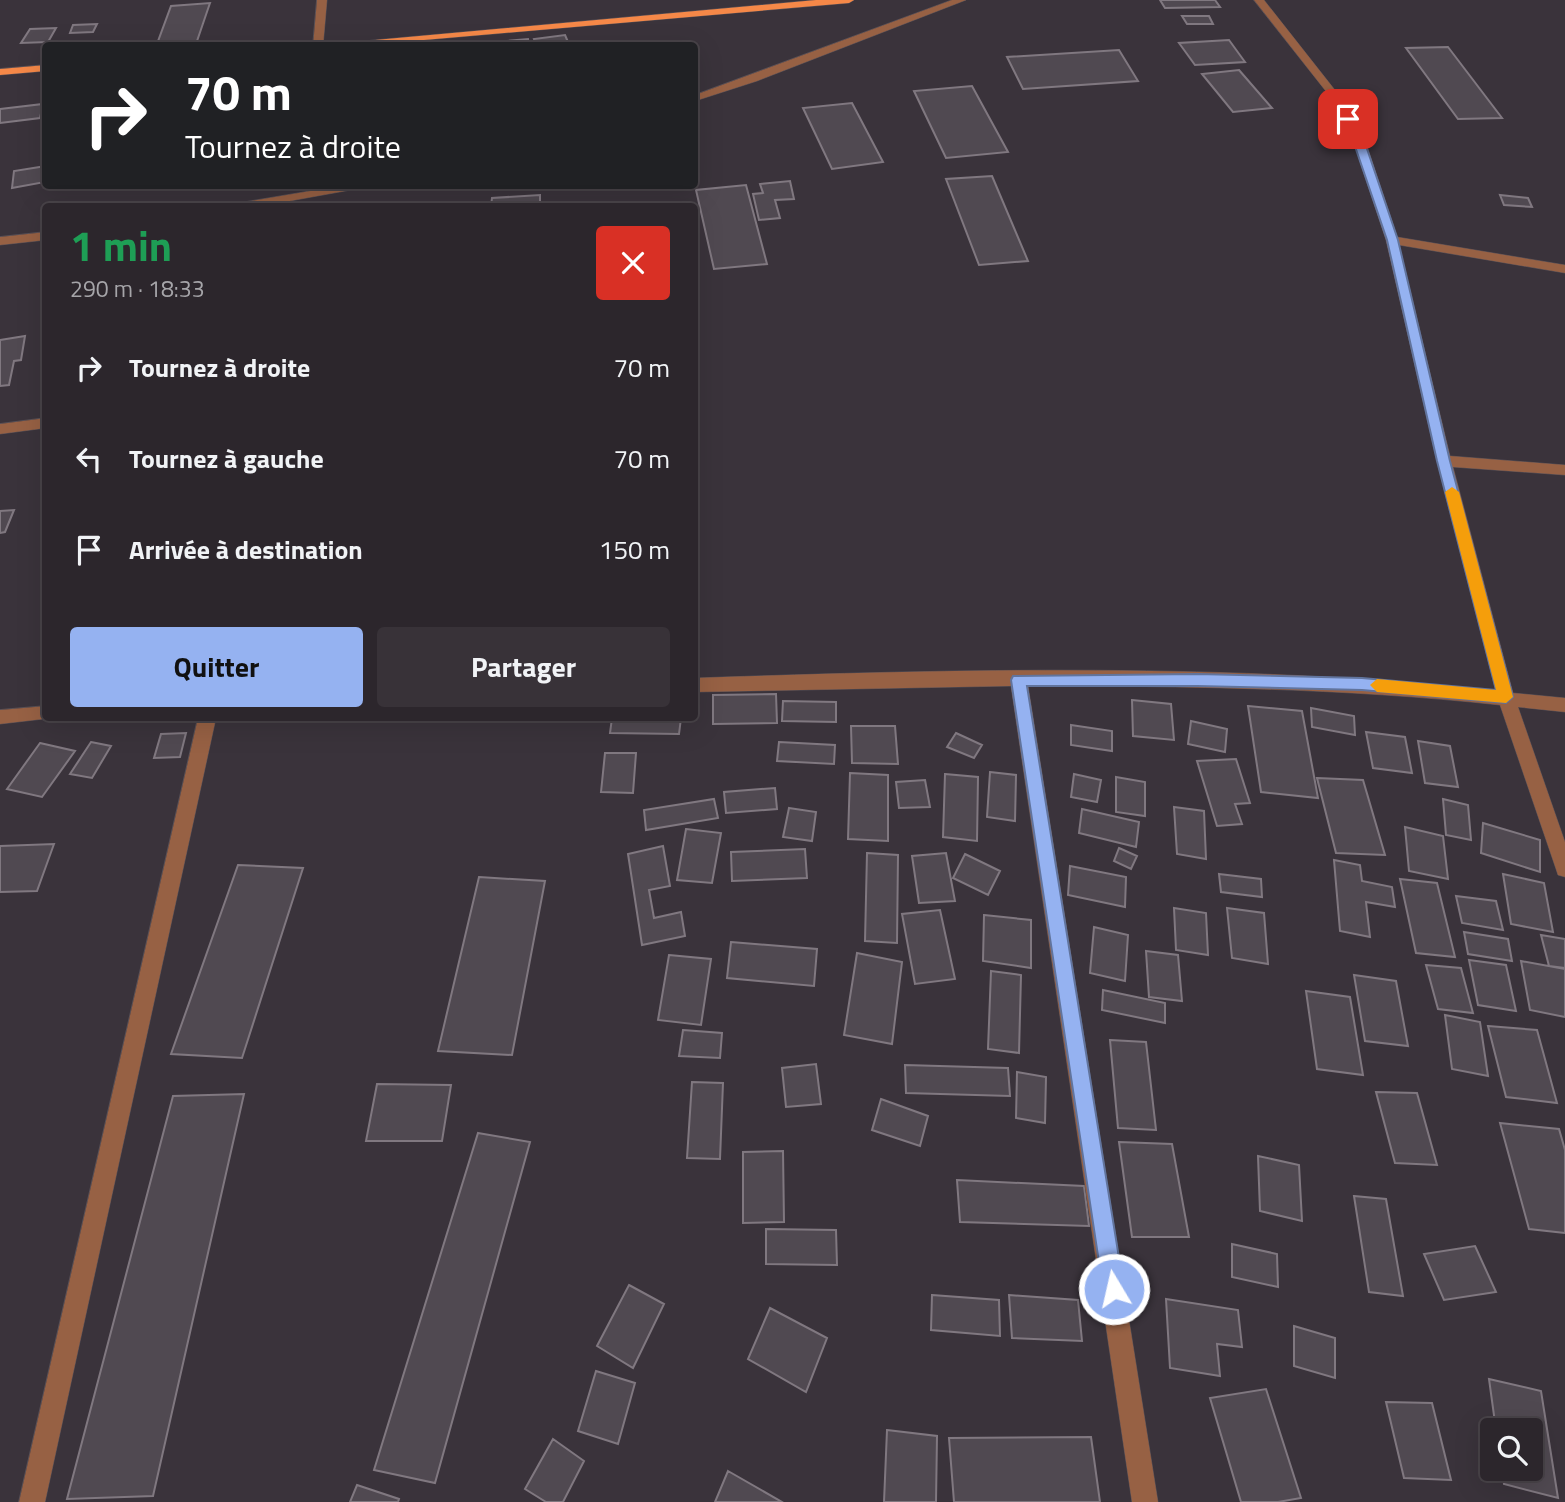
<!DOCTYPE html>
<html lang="fr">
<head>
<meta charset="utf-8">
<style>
  :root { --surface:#2c262c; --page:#383238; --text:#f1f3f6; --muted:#a6a5a9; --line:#484348; --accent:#95b2f1 }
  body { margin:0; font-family:"Titillium Web",sans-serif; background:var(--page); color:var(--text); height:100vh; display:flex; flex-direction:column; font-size:26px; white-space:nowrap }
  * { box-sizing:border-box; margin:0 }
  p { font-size:23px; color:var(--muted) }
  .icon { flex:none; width:38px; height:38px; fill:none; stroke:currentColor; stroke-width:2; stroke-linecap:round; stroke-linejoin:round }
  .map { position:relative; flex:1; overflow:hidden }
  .drawer { position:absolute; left:42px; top:203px; width:656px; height:518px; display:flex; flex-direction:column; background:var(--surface); border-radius:7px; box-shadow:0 7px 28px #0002,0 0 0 2px var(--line) }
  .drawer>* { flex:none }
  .guide { position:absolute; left:42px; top:42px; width:656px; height:147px; border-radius:7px; box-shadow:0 7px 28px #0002,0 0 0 2px var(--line); background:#202124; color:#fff; overflow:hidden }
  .buttons { position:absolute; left:1480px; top:1418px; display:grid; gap:14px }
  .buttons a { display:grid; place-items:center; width:63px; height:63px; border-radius:7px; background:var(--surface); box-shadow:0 7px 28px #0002,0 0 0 2px var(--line); font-size:35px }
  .pin { position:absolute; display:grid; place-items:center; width:60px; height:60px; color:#fff; margin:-30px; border-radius:14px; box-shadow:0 4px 10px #0006 }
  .me { position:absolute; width:77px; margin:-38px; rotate:351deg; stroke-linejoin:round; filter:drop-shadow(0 0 5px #0008) }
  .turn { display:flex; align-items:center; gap:24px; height:147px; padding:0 28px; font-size:32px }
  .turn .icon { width:91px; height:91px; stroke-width:2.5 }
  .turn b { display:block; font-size:49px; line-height:60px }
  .round { display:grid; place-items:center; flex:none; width:74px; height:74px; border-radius:7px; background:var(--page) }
  .headline { display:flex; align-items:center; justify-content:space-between; height:119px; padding:0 28px }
  h1 { font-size:42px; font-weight:700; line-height:52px; color:#1e9e55 }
  .cta { display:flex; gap:14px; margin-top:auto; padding:14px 28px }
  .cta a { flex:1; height:80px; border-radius:7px; background:var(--accent); color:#111; font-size:28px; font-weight:700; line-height:80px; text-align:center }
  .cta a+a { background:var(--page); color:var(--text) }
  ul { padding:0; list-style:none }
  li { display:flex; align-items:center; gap:21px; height:91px; padding:0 28px }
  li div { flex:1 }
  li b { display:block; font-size:26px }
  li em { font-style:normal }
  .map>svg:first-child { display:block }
  .building { fill:#504951; stroke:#807880; stroke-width:2 }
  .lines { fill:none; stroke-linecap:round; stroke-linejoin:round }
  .minor-casing { stroke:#585158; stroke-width:1 }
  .major-casing { stroke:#585158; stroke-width:1 }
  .minor { fill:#976144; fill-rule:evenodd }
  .major { fill:#f58848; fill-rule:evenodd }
  .route { fill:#95b2f1; stroke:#61749d; stroke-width:2 }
  .slow { fill:#f59e0b }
</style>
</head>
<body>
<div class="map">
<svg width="1565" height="1502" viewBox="0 0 1565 1502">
  <rect width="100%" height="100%" fill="#3a333b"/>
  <path class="building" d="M1160 0H1215L1220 7 1165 8Z
    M210 3 197 41 157 44 171 6Z
    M1182 16H1209L1213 24H1187Z
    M97 24 93 32 70 33 73 25Z
    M56 28 48 42 21 43 30 29Z
    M565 35 568 42 537 46 534 39Z
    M528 39 529 46H497L496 42Z
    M1229 40 1245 62 1195 65 1179 43Z
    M1448 47 1502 118 1458 119 1406 48Z
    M1119 50 1138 81 1023 89 1007 57Z
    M1239 70 1272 108 1233 112 1202 74Z
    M972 86 1008 152 946 158 914 91Z
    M852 103 883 162 832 169 803 108Z
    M43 104 40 118 0 123V109Z
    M46 166 45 182 12 188 14 171Z
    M992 176 1028 261 979 265 946 179Z
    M790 181 794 199 775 200 780 218 759 220 753 194 763 193 760 184Z
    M746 185 767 264 714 269 696 190Z
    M540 195V206H491L492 198Z
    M1500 195 1528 198 1532 207 1504 205Z
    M25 336 21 360 14 361 9 385 0 386V340Z
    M14 510 5 532 0 533V511Z
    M776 694 777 723 713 724V695Z
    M1132 700 1171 704 1174 740 1133 736Z
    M783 701 836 702V722L782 721Z
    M1248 706 1302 711 1318 798 1261 792Z
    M1311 708 1354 716 1355 735 1312 727Z
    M612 718H681L679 734 610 733Z
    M1191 721 1227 729 1225 752 1188 744Z
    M1071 725 1112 731V751L1071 745Z
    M851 726H895L898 764 852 763Z
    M1366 732 1405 737 1412 773 1373 768Z
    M186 733 180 757 154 758 161 734Z
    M956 733 982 745 974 758 947 747Z
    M1418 741 1450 746 1458 787 1425 783Z
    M91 742 111 746 92 778 70 774Z
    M779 742 835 745 834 764 777 761Z
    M40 743 75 751 42 797 7 789Z
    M605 753H636L633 793 601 792Z
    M1236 759 1250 803 1235 804 1242 824 1217 826 1197 761Z
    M990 772 1016 775 1015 821 987 817Z
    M850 773 888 775V841L848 839Z
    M945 774 978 777 977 841 943 837Z
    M1074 774 1101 780 1097 802 1071 797Z
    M1116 777 1145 782V816L1116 812Z
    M1317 778 1363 780 1385 855 1336 853Z
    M925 780 930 807 899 808 896 782Z
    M775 788 777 809 726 813 724 792Z
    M714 799 718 818 646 830 644 810Z
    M1443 799 1468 805 1471 840 1446 835Z
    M1174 807 1204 811 1206 859 1177 854Z
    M789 808 816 812 812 841 783 837Z
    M1082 809 1139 822 1136 847 1079 833Z
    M1483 823 1540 840V872L1481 853Z
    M1405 827 1443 836 1448 879 1409 871Z
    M686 829 721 833 712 883 677 880Z
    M54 844 37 891 0 892V846Z
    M663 846 670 886 649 890 654 918 681 912 685 936 642 945 628 854Z
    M1119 848 1137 856 1131 869 1114 861Z
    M805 849 807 878 732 881 731 852Z
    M867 853 898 855 897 943 865 941Z
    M946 853 955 901 919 903 912 856Z
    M965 854 1000 871 988 895 953 878Z
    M1334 860 1360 865 1362 881 1392 887 1395 907 1366 902 1370 937 1340 931Z
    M238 865 303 868 242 1058 171 1054Z
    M1070 866 1126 877 1125 907 1068 895Z
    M1219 874 1261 879 1262 897 1221 892Z
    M1503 874 1544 883 1553 932 1511 924Z
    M479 877 545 881 512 1055 438 1051Z
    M1400 879 1437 883 1455 957 1416 953Z
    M1456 896 1496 901 1503 930 1462 923Z
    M1174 908 1206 913 1208 955 1176 950Z
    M1227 908 1264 913 1268 964 1232 958Z
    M940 910 955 979 915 984 902 914Z
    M984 915 1031 920V968L983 961Z
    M1094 927 1128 935 1125 981 1090 973Z
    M1464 932 1508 939 1512 961 1468 954Z
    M1541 935 1565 939V968L1549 966Z
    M731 942 817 949 814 986 727 978Z
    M1146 951 1178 955 1182 1001 1149 997Z
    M857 953 902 962 892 1044 844 1035Z
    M669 955 711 959 701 1025 658 1020Z
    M1469 960 1506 965 1516 1011 1478 1005Z
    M1521 961 1565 969V1017L1530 1010Z
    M1426 965 1461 968 1473 1013 1438 1009Z
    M991 971 1021 975 1019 1053 988 1049Z
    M1354 975 1396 981 1408 1046 1365 1041Z
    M1103 990 1165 1003V1023L1102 1010Z
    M1306 991 1350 997 1363 1075 1317 1069Z
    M1445 1015 1480 1022 1488 1076 1452 1069Z
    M1488 1026 1537 1030 1557 1103 1506 1097Z
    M683 1030 722 1033 720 1058 679 1056Z
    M1110 1040 1146 1042 1156 1130 1118 1128Z
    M816 1064 821 1104 786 1107 782 1068Z
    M905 1065 1008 1068 1010 1096 906 1093Z
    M1017 1072 1046 1077 1045 1123 1016 1118Z
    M692 1082 723 1083 720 1159 687 1158Z
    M377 1084 451 1085 442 1141H366Z
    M1376 1092 1417 1093 1437 1165 1395 1163Z
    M244 1094 153 1496 67 1499 173 1096Z
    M881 1099 928 1116 920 1146 872 1130Z
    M1500 1123 1559 1129 1565 1150V1233L1529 1229Z
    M478 1133 530 1142 435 1483 374 1470Z
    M1119 1142 1172 1144 1189 1237H1132Z
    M783 1151 784 1222 743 1223V1152Z
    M1258 1156 1299 1165 1302 1221 1260 1211Z
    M957 1180 1084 1186 1089 1226 960 1222Z
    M1354 1196 1386 1199 1403 1296 1369 1292Z
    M766 1229 836 1230 837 1265 766 1264Z
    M1232 1244 1277 1254 1278 1287 1232 1277Z
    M1475 1246 1496 1292 1444 1300 1424 1254Z
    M629 1285 664 1304 633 1368 597 1346Z
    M932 1295 999 1300 1000 1336 931 1330Z
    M1009 1295 1078 1300 1082 1341 1012 1338Z
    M1166 1299 1238 1310 1242 1347 1217 1344 1220 1376 1170 1368Z
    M770 1308 827 1338 806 1392 748 1359Z
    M1294 1326 1335 1338V1378L1294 1366Z
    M596 1371 635 1383 618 1444 578 1431Z
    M1489 1379 1541 1391 1558 1498 1504 1484 1502 1468H1531V1430H1496Z
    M1266 1389 1301 1498 1278 1502H1241L1210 1398Z
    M1386 1402 1432 1403 1451 1480 1404 1478Z
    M887 1430 937 1436 936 1502H884Z
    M1091 1437 1100 1502H954L949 1438Z
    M553 1439 584 1461 563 1502H546L525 1489Z
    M728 1471 782 1502H715Z
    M357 1485 399 1499 398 1502H350Z"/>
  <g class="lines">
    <g class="minor-casing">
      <path id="minor" d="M317 0H327L323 46H313Z
        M952 0H966L757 81 695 101V95Z
        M1254 0H1264L1342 99 1365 140 1397 237 1565 265V273L1399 245 1450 456 1565 465V475L1453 467 1513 693 1565 698V712L1518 707 1565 842V877L1558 875 1556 869 1500 705C1343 688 1186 686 1028 686L1158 1502H1132L1011 686 695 692V678C959 669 1233 662 1496 691L1437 461 1386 240 1353 140 1332 99Z
        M340 186H362L356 189 262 206H239L245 202Z
        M46 232V240L0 245V237Z
        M46 418V428L0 434V424Z
        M46 706V718H52L0 724V710Z
        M198 718H216L45 1502H19Z"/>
    </g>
    <g class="major-casing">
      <path id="major" d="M816 0H854L849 3 355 46H309Z
        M46 65V71L0 75V69Z"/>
    </g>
    <use href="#minor" class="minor"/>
    <use href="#major" class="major"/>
  </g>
  <path class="route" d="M1345 117H1352L1364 140 1398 240 1450 461 1513 697 1506 703 1362 690 1197 686H1027L1124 1289 1121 1296 1114 1299 1106 1296 1103 1289 1011 680 1013 676 1197 674 1362 678 1496 690 1437 461 1387 240Z"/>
  <path class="slow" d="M1452 487 1459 492 1513 697 1506 703 1377 692 1370 685 1377 679 1496 690 1445 492Z"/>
</svg>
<div class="buttons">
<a><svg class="icon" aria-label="search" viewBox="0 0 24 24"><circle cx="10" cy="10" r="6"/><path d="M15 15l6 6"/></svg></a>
</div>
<div class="pin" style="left:1348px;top:119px;background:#d93025"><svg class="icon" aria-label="arrive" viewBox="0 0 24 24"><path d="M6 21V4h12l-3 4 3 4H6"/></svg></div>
<svg class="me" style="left:1114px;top:1289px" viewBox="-20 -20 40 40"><circle r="17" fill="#95b2f1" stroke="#fff" stroke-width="3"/><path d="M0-11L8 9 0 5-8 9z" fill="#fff"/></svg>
<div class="guide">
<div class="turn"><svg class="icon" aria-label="right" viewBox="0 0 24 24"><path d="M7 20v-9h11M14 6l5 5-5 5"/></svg><div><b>70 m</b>Tournez à droite</div></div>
</div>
<section class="drawer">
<div class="headline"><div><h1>1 min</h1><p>290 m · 18:33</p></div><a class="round" style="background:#d93025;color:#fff"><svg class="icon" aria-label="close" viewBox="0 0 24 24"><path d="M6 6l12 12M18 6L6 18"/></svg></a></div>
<ul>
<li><svg class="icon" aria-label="right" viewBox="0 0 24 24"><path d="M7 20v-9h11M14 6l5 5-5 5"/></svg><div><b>Tournez à droite</b></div><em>70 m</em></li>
<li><svg class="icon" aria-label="left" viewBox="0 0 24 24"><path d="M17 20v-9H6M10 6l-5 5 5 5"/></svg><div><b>Tournez à gauche</b></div><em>70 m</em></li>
<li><svg class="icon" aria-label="arrive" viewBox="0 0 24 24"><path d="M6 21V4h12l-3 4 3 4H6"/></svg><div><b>Arrivée à destination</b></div><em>150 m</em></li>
</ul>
<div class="cta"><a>Quitter</a><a>Partager</a></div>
</section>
</div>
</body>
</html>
